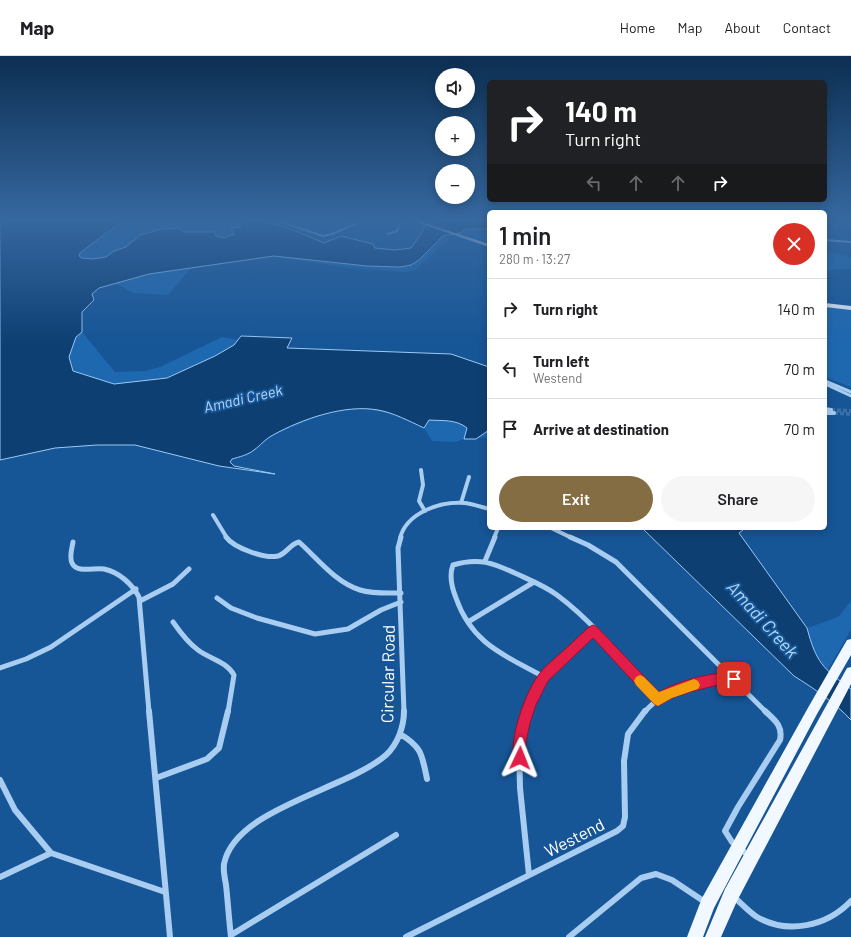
<!DOCTYPE html>
<html lang="en">
<head>
<meta charset="utf-8">
<style>
  :root { --surface:#fff; --page:#f6f6f6; --text:#202124; --muted:#757577; --line:#e0e0e0; --accent:#846d43 }
  body { margin:0; font-family:Barlow,sans-serif; background:var(--page); color:var(--text); height:100vh; display:flex; flex-direction:column; font-size:15px; white-space:nowrap }
  * { box-sizing:border-box; margin:0 }
  p { font-size:13px; color:var(--muted) }
  .icon { flex:none; width:22px; height:22px; fill:none; stroke:currentColor; stroke-width:2; stroke-linecap:round; stroke-linejoin:round }
  .map { position:relative; flex:1; overflow:hidden }
  .drawer { position:absolute; left:487px; top:154px; width:340px; height:320px; display:flex; flex-direction:column; background:var(--surface); border-radius:6px; box-shadow:0 2px 10px #0003 }
  .drawer>* { flex:none }
  .top-card { position:absolute; left:487px; top:24px; width:340px; height:122px; border-radius:6px; box-shadow:0 2px 10px #0003; background:#202124; color:#fff; overflow:hidden }
  .buttons { position:absolute; left:435px; top:12px; display:grid; gap:8px }
  .buttons a { display:grid; place-items:center; width:40px; height:40px; border-radius:50%; background:var(--surface); box-shadow:0 2px 10px #0003; font-size:20px }
  .pin { position:absolute; display:grid; place-items:center; width:34px; height:34px; color:#fff; margin:-17px; border-radius:8px; box-shadow:0 2px 6px #0006 }
  .me { position:absolute; width:44px; margin:-22px; rotate:2deg; stroke-linejoin:round; filter:drop-shadow(0 0 3px #0008) }
  .turn { display:flex; align-items:center; gap:14px; height:84px; padding:0 12px; font-size:18px }
  .turn .icon { width:52px; height:52px; stroke-width:2.5 }
  .turn b { display:block; font-size:28px; line-height:34px }
  .lanes { display:flex; align-items:center; height:38px; padding:0 12px; background:#0003; justify-content:center; gap:20px; direction:ltr }
  .lanes .off { opacity:.35 }
  .round { display:grid; place-items:center; flex:none; width:42px; height:42px; border-radius:21px; background:var(--page) }
  .headline { display:flex; align-items:center; justify-content:space-between; height:68px; padding:0 12px }
  h1 { font-size:24px; font-weight:600; line-height:30px }
  .action { display:flex; gap:8px; margin-top:auto; padding:8px 12px }
  .action a { flex:1; height:46px; border-radius:24px; background:var(--accent); color:#fff; font-size:16px; font-weight:600; line-height:46px; text-align:center }
  .action a+a { background:var(--page); color:var(--text) }
  ul { padding:0; list-style:none }
  li { display:flex; align-items:center; gap:12px; height:60px; padding:0 12px; border-top:1px solid var(--line) }
  li div { flex:1 }
  li b { display:block; font-size:15px }
  li em { font-style:normal }
  header { display:flex; align-items:center; gap:24px; box-sizing:border-box; height:56px; padding:0 20px; background:var(--surface); border-bottom:1px solid var(--line) }
  header strong { font-size:19px }
  nav { display:flex; gap:22px; margin-inline-start:auto; font-size:14px }
  .map>svg:first-child { display:block }
  .green { fill:#1e68b0 }
  .water { fill:#0e3f73; stroke:#9ac9f4 }
  .lines { fill:none; stroke-linecap:round; stroke-linejoin:round }
  .street-tunnel { stroke:#396ea6; stroke-width:4; stroke-dasharray:4 2; stroke-linecap:butt }
  .street-far4 { stroke:#a8cdf1; stroke-width:2 }
  .street-far3 { stroke:#a8cdf1; stroke-width:3 }
  .street-far2 { stroke:#a8cdf1; stroke-width:4 }
  .street-far1 { stroke:#a8cdf1; stroke-width:5 }
  .street { stroke:#a8cdf1; stroke-width:6 }
  .primary { fill:#f2f8ff; fill-rule:evenodd }
  .route { fill:#e11d48; stroke:#92132f }
  .slow { fill:#f59e0b }
  .labels { text-anchor:middle; dominant-baseline:central; stroke-width:4; stroke-linejoin:round; paint-order:stroke }
  .water-label { font-size:15px; font-style:italic; fill:#b4d7f8; stroke:#165596 }
  .near-street-label { font-size:17px; fill:#fff; stroke:#165596 }
  .near-water-label { font-size:18px; font-style:italic; fill:#b4d7f8; stroke:#165596 }
</style>
</head>
<body>
<header>
<strong>Map</strong>
<nav><a>Home</a><a>Map</a><a>About</a><a>Contact</a></nav>
</header>
<div class="map">
<svg width="851" height="881" viewBox="0 0 851 881">
  <rect width="100%" height="100%" fill="#165596"/>
  <path class="green" d="M103 165H248L241 167 240 171 231 173 234 178 224 182 216 180 207 175 184 176 178 172 162 173 140 179 126 191 120 193 106 201 83 204 75 197Z
    M489 170V186L460 177 444 180 449 183 415 214 405 216 352 212 273 201 191 212 168 239 133 237 115 227 149 218 185 212 274 200 326 206 400 211C426 207 430 185 452 174 460 170 480 171 489 170Z
    M825 195 851 201V213H834L825 217Z
    M825 249 851 252V331L825 321Z
    M82 276 115 316 145 315 160 311 222 281 238 284 234 289 215 300 167 322 155 324 114 328 73 315 69 301 76 281Z
    M344 350 489 363V381L464 383 455 386 432 385 424 372 393 358 360 352 347 353 324 358 273 379 261 386 255 394 247 399 232 403 230 406 234 410 275 418 219 410 135 389H97L55 392 0 404V401L10 398Z
    M851 545V574L827 615C817 602 811 588 807 572L838 561Z"/>
  <path class="water" d="M0 165H120L116 171 106 177 80 197 79 200 82 202 93 203 106 201 114 195 126 191 140 179 162 173 178 172 184 176H214L216 180 224 182 234 178 231 172 240 171 241 167C264 159 302 178 324 187L341 180 373 188 375 192 395 194 411 192 423 175 422 172 437 165H489V173H466L460 177 443 180 419 204 411 209 400 211 367 210 274 200 149 218 99 232 92 238 94 244 82 256V276L76 281 69 301 73 315 114 328 167 322 215 300 234 289 241 280 292 282 287 292 451 298 489 311V374L476 383H464L467 372C456 363 442 365 429 364L424 372C409 365 394 357 378 354 345 348 302 363 273 379 264 384 261 389 254 394 248 399 239 401 232 403L230 406 234 410 275 418 219 410 135 389H97L55 392 0 404Z
    M642 472H741L743 474 739 477 807 572C816 606 823 613 851 633V664C835 647 815 633 794 620Z"/>
  <g class="lines">
    <path class="street-tunnel" d="M831 354 851 355
      M834 357 851 358"/>
    <path class="street-far4" d="M278 165 323 180 332 178 355 168 349 165
      M388 178 397 175 401 165
      M825 184 851 186"/>
    <path class="street-far3" d="M825 325 851 336
      M825 328 851 340"/>
    <path class="street-far2" d="M825 353 831 354
      M825 357H834
      M421 414 423 429 419 445 425 455
      M461 447 469 421
      M213 459 227 482
      M551 472 572 482
      M400 482C407 456 441 445 465 447 473 448 481 451 489 453
      M494 482 498 472"/>
    <path class="street-far1" d="M226 481C234 492 265 503 278 500 286 498 290 488 299 486 318 503 335 526 360 534 373 538 388 537 401 537
      M401 481 398 492 404 656
      M570 481 588 489 616 506 766 656
      M73 486C72 492 69 501 72 507 77 518 95 511 104 513 119 516 132 528 139 541L149 656
      M485 505 495 481
      M217 542 231 552 257 562 315 578 348 573 381 554 401 546
      M140 545 173 528 189 513
      M173 566C180 576 188 587 198 594 210 603 226 605 234 619L228 656
      M468 566 534 526
      M0 612 26 603 51 591 136 533
      M544 621C504 599 472 588 456 542 452 532 449 519 453 509 479 501 493 507 517 518 530 524 545 530 557 539 595 567 627 609 658 644
      M527 656 530 647 544 621 593 574
      M645 656C662 633 706 625 733 623"/>
    <path class="street" d="M149 655 170 881
      M528 655 519 686 520 732 529 819
      M400 678C422 691 422 699 427 723
      M156 722 207 703 219 692 228 655
      M0 724 15 754 51 797
      M749 800 732 786 725 775 738 751 780 684C783 670 775 664 765 655
      M0 821 51 797 165 836
      M734 841C742 848 749 856 757 861 788 879 827 870 851 845
      M231 879 396 779
      M231 881C229 864 228 847 226 829 225 823 223 815 224 808 235 752 346 734 386 699 398 688 404 670 404 655
      M406 881 617 775 623 770 625 761 624 705 628 678 645 655
      M569 881 641 822 656 818 672 824 705 846"/>
    <path class="primary" d="M413 165H419L489 188V191Z
      M825 247 851 250V254L825 251Z
      M851 583V599L817 658 714 852 703 881H687L702 842 809 650 847 584Z
      M851 611V628L737 845 721 881H705L725 833 847 612Z"/>
  </g>
  <linearGradient id="sky" x2="0" y2="1"><stop stop-color="#0c2f52"/><stop offset="0.57" stop-color="#3668a0"/><stop offset="1" stop-color="#3668a0" stop-opacity="0"/></linearGradient>
  <rect width="851" height="288" fill="url(#sky)"/>
  <path class="route" d="M593 569 597 571 659 636C675 626 721 612 738 619L740 623 738 627 734 629H718L690 636 672 642 658 650 654 648 593 582 548 625 536 649 530 667 526 686V702L524 706 520 708 515 706C507 686 526 634 540 617 544 611 550 607 555 602 567 592 578 581 589 571Z"/>
  <path class="slow" d="M640 619 644 621 659 636 694 623 698 625 700 629 698 633 672 642 658 650 654 648 636 629 634 625 636 621Z"/>
  <g class="labels">
    <g class="water-label">
      <text transform="translate(243 342) rotate(-13)">Amadi Creek</text>
    </g>
    <g class="near-street-label">
      <text transform="translate(387 618) rotate(-89)">Circular Road</text>
      <text transform="translate(574 781) rotate(-27)">Westend</text>
    </g>
    <g class="near-water-label">
      <text transform="translate(763 563) rotate(48)">Amadi Creek</text>
    </g>
  </g>
</svg>
<div class="buttons">
<a><svg class="icon" aria-label="sound" viewBox="0 0 24 24"><path d="M4 9h4l5-4v14l-5-4H4zM17 9q2 3 0 6"/></svg></a>
<a>+</a>
<a>−</a>
</div>
<div class="pin" style="left:734px;top:623px;background:#d93025"><svg class="icon" aria-label="arrive" viewBox="0 0 24 24"><path d="M6 21V4h12l-3 4 3 4H6"/></svg></div>
<svg class="me" style="left:520px;top:702px" viewBox="-20 -20 40 40"><path d="M0-17L14 15 0 8-14 15z" fill="#e11d48" stroke="#fff" stroke-width="4"/></svg>
<div class="top-card">
<div class="turn"><svg class="icon" aria-label="right" viewBox="0 0 24 24"><path d="M7 20v-9h11M14 6l5 5-5 5"/></svg><div><b>140 m</b>Turn right</div></div>
<div class="lanes"><svg class="icon off" aria-label="left" viewBox="0 0 24 24"><path d="M17 20v-9H6M10 6l-5 5 5 5"/></svg><svg class="icon off" aria-label="ahead" viewBox="0 0 24 24"><path d="M12 20V5M6 11l6-6 6 6"/></svg><svg class="icon off" aria-label="ahead" viewBox="0 0 24 24"><path d="M12 20V5M6 11l6-6 6 6"/></svg><svg class="icon" aria-label="right" viewBox="0 0 24 24"><path d="M7 20v-9h11M14 6l5 5-5 5"/></svg></div>
</div>
<section class="drawer">
<div class="headline"><div><h1>1 min</h1><p>280 m · 13:27</p></div><a class="round" style="background:#d93025;color:#fff"><svg class="icon" aria-label="close" viewBox="0 0 24 24"><path d="M6 6l12 12M18 6L6 18"/></svg></a></div>
<ul>
<li><svg class="icon" aria-label="right" viewBox="0 0 24 24"><path d="M7 20v-9h11M14 6l5 5-5 5"/></svg><div><b>Turn right</b></div><em>140 m</em></li>
<li><svg class="icon" aria-label="left" viewBox="0 0 24 24"><path d="M17 20v-9H6M10 6l-5 5 5 5"/></svg><div><b>Turn left</b><p>Westend</p></div><em>70 m</em></li>
<li><svg class="icon" aria-label="arrive" viewBox="0 0 24 24"><path d="M6 21V4h12l-3 4 3 4H6"/></svg><div><b>Arrive at destination</b></div><em>70 m</em></li>
</ul>
<div class="action"><a>Exit</a><a>Share</a></div>
</section>
</div>
</body>
</html>
